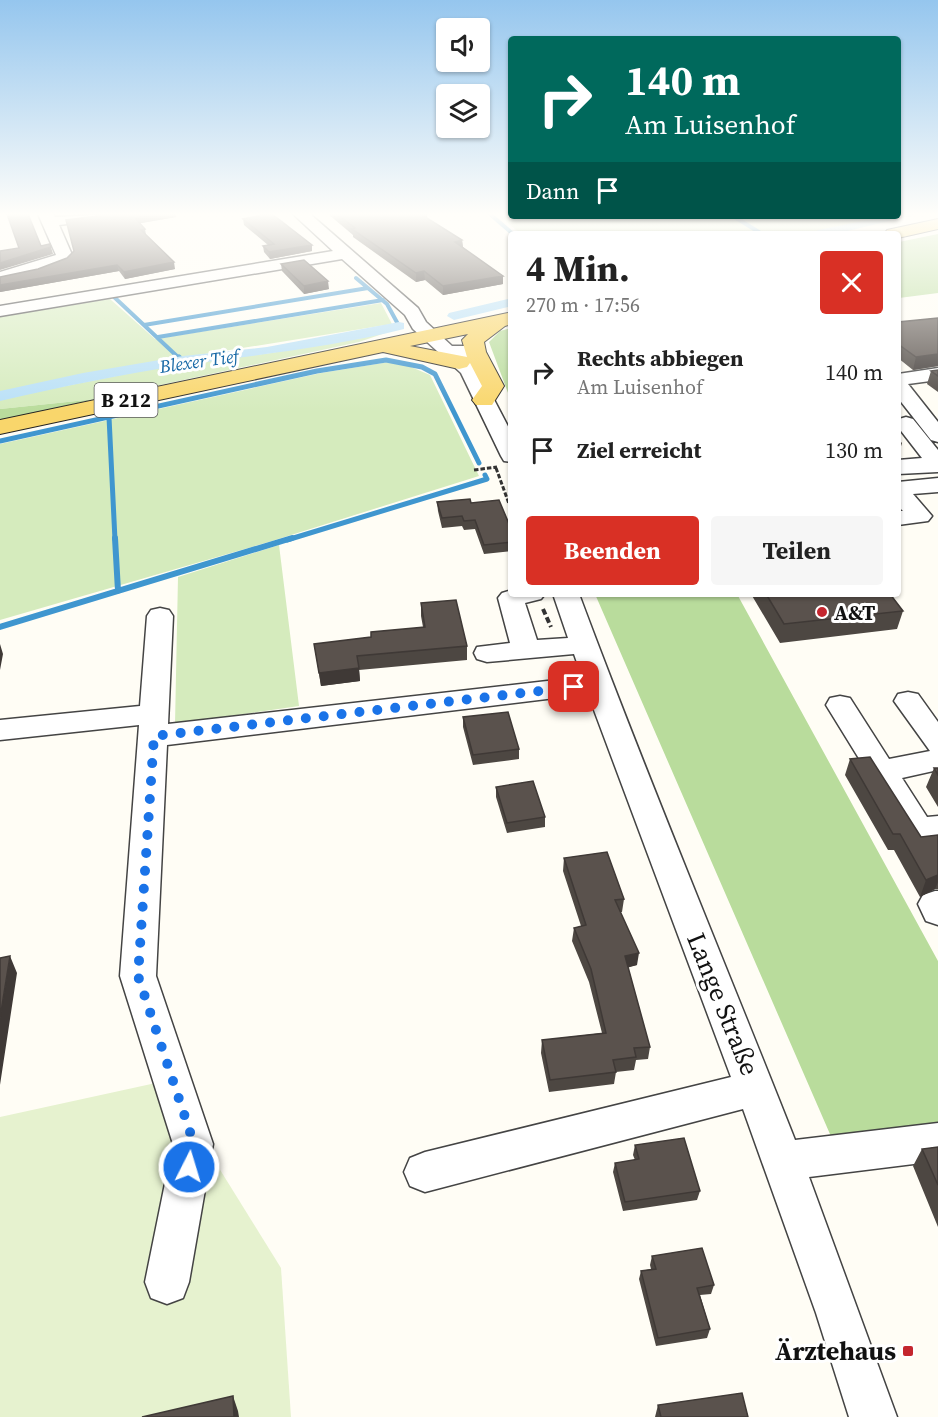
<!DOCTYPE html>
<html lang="de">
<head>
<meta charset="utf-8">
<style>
  :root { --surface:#fff; --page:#f6f6f6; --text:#222; --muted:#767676; --accent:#d93025 }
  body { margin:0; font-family:"Source Serif 4",serif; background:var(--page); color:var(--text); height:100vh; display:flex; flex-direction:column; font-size:22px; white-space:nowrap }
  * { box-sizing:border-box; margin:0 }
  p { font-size:20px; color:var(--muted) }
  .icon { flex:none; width:33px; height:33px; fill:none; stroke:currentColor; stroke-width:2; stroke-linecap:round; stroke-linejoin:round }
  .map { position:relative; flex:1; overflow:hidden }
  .panel { position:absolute; left:508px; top:231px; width:393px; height:366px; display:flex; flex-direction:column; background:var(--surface); border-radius:6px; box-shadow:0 2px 4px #0004 }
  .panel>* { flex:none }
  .guide { position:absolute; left:508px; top:36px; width:393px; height:183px; border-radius:6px; box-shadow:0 2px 4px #0004; background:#00695c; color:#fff; overflow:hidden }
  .fabs { position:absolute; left:436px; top:18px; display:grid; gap:12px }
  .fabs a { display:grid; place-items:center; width:54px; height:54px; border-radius:6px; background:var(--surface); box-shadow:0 2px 4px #0004; font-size:30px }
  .pin { position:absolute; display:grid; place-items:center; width:51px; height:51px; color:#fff; margin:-26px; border-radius:12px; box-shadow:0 3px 9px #0006 }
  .me { position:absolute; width:66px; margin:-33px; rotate:5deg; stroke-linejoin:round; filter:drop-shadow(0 0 4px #0008) }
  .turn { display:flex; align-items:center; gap:21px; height:126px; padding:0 18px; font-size:27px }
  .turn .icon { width:78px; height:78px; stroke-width:2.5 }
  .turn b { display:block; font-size:42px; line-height:51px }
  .then { display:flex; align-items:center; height:57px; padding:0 18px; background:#0003; gap:12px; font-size:22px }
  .round { display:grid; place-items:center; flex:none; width:63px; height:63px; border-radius:6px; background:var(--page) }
  .headline { display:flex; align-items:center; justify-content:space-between; height:102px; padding:0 18px }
  h1 { font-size:36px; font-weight:700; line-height:45px }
  .button { display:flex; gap:12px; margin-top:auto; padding:12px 18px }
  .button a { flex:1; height:69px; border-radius:6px; background:var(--accent); color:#fff; font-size:24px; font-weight:700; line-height:69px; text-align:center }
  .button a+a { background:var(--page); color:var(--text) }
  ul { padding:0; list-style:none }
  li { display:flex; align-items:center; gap:18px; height:78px; padding:0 18px }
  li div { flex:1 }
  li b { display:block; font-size:22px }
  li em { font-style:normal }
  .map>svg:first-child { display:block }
  .green { fill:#d5ebbd }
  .forest { fill:#b9dc9c }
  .pitch { fill:#e6f2cf }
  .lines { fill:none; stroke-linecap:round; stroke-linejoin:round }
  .stream-far2 { stroke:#3f96cf; stroke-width:4 }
  .stream-far1 { stroke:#3f96cf; stroke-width:5 }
  .stream { stroke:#3f96cf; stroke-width:6 }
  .canal { fill:#b9e0f7; fill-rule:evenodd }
  .minor-casing { stroke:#444; stroke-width:3 }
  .major-casing { stroke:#222; stroke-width:2 }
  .path-far1 { stroke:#333; stroke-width:3; stroke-dasharray:4.5 2; stroke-linecap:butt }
  .path { stroke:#333; stroke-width:4; stroke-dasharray:6 3; stroke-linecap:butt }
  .minor { fill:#fff; fill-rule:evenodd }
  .major { fill:#f9d66b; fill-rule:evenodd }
  .wall { fill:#4d4742 }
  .shaded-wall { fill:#3f3936 }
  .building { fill:#5a524d; stroke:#3f3936; stroke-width:1.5 }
  .route { stroke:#1a73e8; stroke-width:10; stroke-dasharray:0 18 }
  .poi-dot { fill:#c4262e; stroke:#fff; stroke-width:2 }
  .labels { text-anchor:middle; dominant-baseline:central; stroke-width:6; stroke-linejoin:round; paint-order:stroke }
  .far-water-label { font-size:18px; font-style:italic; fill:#1768a6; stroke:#fff }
  .shield { fill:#fff; stroke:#585858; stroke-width:1.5 }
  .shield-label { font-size:20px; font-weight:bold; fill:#111 }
  .poi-label { font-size:21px; font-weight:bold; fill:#111; stroke:#fff; text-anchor:start }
  .near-street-label { font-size:26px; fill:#111; stroke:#fff }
  .near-poi-label { font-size:26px; font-weight:bold; fill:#111; stroke:#fff; text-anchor:end }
</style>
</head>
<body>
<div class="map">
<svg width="938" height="1417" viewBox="0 0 938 1417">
  <rect width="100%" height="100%" fill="#fffdf5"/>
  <path class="green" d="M497 214 512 216H896L812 234H521Z
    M110 299 155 339 381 303 392 324 174 359 0 395V317Z
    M400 328 359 342 96 399 0 409V399L176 364 271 353Z
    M389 362 404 364 430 375 479 476 272 541 0 620V444L321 373Z
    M279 545 299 706 175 724 178 577Z"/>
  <path class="forest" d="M938 234V293L899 298V242Z
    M511 328H512L511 401 489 342 500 331Z
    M96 399 0 420V409Z
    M595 594H737L938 961V1128L833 1141Z"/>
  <path class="pitch" d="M165 1081 281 1268 291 1417H0V1117Z"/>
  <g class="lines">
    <path class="stream-far2" d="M490 214 513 234
      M908 215 911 214
      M733 216 762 234
      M356 278 387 304 399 326
      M113 296 180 359
      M144 325 368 288
      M158 337 383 300"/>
    <path class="stream-far1" d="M179 357 183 361
      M109 417 115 540
      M0 441 317 371 386 360 422 367 435 374 479 463
      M287 540 487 479 485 475"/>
    <path class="stream" d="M115 538 118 591
      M0 627 292 538"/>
    <path class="canal" d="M898 214 914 215 835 234H812L818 230Z
      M512 298V306L454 320 447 316 449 313Z
      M399 322 404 323V329C332 347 257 355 184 365 122 374 61 387 0 401V391L83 373 183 356 267 347Z"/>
    <g class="minor-casing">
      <path id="minor" d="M38 214H54L55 217 115 214 107 219 59 225 73 257C61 272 19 277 0 282V272L56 255Z
        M293 214H310L418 308 426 322 452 346H466L512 434V462L504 461 501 456 461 373 413 329 405 315 342 259 0 316V306L333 251Z
        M938 368V380L908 384 938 422V442L931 440 898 398V374Z
        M906 417 913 419 938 450V472L898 474V460L922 458 898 427 899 419Z
        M938 478V492L913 494 932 516 928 521 898 525V511H903L898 506V482Z
        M512 590V594H545L541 599 525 603 537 640 568 638 553 594H579C647 777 724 960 795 1140L938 1123V1161L809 1177 897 1417H849L816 1313 743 1109 425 1192 410 1186 404 1172 410 1158 425 1152 731 1077 588 694 167 745 156 976 213 1144 189 1282 183 1298 167 1304 151 1298 145 1282 173 1144 120 976 139 725 0 740V720L140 706 147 616 151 610 160 608 169 610 173 616 168 724 582 677 574 654 487 662 477 659 474 653 477 647 510 643 498 598 502 593Z
        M908 692 918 694 938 722V770L902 778 927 817 938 816V840L919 842 908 838 826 705 830 698 840 696 850 698 889 759 930 751 894 701 898 694Z
        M935 891H938V925L926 921 918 904 923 895Z"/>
    </g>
    <g class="major-casing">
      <path id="major" d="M938 219V229L898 238V234H884L887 230Z
        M512 312V324L505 326 484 342 486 352 504 386 492 405H476L472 400 482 386 470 363 467 367 459 369 383 352 0 434V420ZM468 334 462 340 467 357 410 346Z"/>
    </g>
    <path class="path-far1" d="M496 468 512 512
      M474 470 497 467"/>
    <path class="path" d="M543 609 551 627"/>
    <use href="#minor" class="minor"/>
    <use href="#major" class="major"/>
  </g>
  <path class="wall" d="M108 214H176V217L140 223 145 229 146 235 175 269 125 279 119 271 0 292V277L38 269 67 258Z
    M328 214H427V218L462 240 463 247 503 284 443 295 425 280 416 282 353 237V235Z
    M243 219 312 245V251L270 259 264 252 263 246 268 245 244 225Z
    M281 264 329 289 304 294 282 271Z
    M938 318V366L913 370 898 358V322Z
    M938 370V392L927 384 931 371Z
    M898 439 902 443 898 456Z
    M437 502 471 503 512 531V551L484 554 475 529 464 530 462 526 442 528 438 511Z
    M751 594H890L903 611 897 629 780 643Z
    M421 603 467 646V660L359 670 360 681 321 686 314 644 371 637 423 627 421 616Z
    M463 717 519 749V759L473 765 463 727Z
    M850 759 921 837 938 835V889H935L920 897 894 850H888L845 775Z
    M934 768H938V807L926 787Z
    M496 787 545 817V827L507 833 496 797Z
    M564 858 624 899 622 912H620L637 965 628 967 650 1047 648 1059 636 1060 634 1070 616 1072 614 1084 549 1092 541 1053 542 1040 602 1033 589 982 572 941 574 928 581 926 563 871Z
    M635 1145 700 1191 697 1200 623 1211 613 1172 615 1163 635 1160 633 1155Z
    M938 1147V1227L913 1166 922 1149Z
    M652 1256 714 1285 711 1294 700 1295 710 1329 707 1338 656 1346 639 1279 641 1271 651 1269 650 1265Z
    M658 1405 748 1417H655Z"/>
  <path class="shaded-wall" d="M158 214H176V217L136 224 135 218Z
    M462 240 463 249 455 242Z
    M312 245V251L270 259 269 252Z
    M51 247 53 254 0 270V263Z
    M174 262 175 269 125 279 124 272Z
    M117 265 119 271 0 292V285Z
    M424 271 425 280 416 282V273Z
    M503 276V284L443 295V286Z
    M328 281 329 289 304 294V286Z
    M938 354V366L913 370 916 357Z
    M0 644 3 654 0 670Z
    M359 668 360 681 321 686 319 673Z
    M938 875V882L935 889 920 897 926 880Z
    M639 953 637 965 623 969 625 956Z
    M10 956 17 973 0 1085V1018Z
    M233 1396 238 1411 239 1417H234Z"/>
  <path class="building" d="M7 214H28L41 246 50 244 51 247 0 263V251L19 248Z
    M108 214H158L135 218 145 229 141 230 174 262 124 272 117 265 0 285V277L38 269 67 258 74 251 66 220 106 215Z
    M267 214H272L312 245 269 252 263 246 274 244 243 219Z
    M337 214H426L422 215 462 240 455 242 503 276 443 286 424 271 416 273 352 229 355 228Z
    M304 260 328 281 304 286 281 264Z
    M938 318V354L916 357 898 344V322Z
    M938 370V376L931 371Z
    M470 499 471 503 499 500 512 531V542L484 545 475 520 464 521 462 516 442 518 437 502Z
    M766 594H890L903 611 784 624Z
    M456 600 467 646 357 656 359 668 319 673 314 644 371 637V632L425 627 421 603Z
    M508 712 519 749 473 755 463 717Z
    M870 757 921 837 938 835V875L926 880 900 834H893L850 759Z
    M934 768H938V775Z
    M533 781 545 817 507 823 496 787Z
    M607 852 624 899 615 900 639 953 625 956 650 1047 634 1048 636 1057 613 1060 616 1072 550 1080 542 1040 606 1033 591 969 574 928 586 925 564 858Z
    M10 956 0 1018V958Z
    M684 1138 700 1191 625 1202 615 1163 639 1159 635 1145Z
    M938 1147V1185L922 1149Z
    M702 1248 714 1285 697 1288 710 1329 658 1338 641 1271 656 1269 652 1256Z
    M742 1393 748 1417H661L658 1405Z
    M233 1396 234 1417H142Z"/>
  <linearGradient id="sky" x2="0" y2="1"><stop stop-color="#95c6ee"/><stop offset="0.52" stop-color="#fffefa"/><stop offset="1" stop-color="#fffefa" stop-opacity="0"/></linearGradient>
  <rect width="938" height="412" fill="url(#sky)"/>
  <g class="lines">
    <path class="route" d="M189 1167 194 1144 138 976 154 736 574 687"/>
  </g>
  <g class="poi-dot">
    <circle cx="822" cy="612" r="6"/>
    <rect x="902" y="1345" width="12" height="12" rx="3"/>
  </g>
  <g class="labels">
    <g class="far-water-label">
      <text transform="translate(199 361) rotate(-8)">Blexer Tief</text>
    </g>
    <rect class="shield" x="94.5" y="383" width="63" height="34" rx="4.5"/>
    <g class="shield-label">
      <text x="126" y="400">B 212</text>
    </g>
    <g class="poi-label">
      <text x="834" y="612">A&amp;T</text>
    </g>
    <g class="near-street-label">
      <text transform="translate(723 1004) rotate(68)">Lange Straße</text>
    </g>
    <g class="near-poi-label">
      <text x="896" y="1351">Ärztehaus</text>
    </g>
  </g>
</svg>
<div class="fabs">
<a><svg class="icon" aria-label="sound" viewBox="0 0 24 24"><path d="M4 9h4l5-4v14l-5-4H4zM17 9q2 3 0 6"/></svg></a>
<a><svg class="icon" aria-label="layers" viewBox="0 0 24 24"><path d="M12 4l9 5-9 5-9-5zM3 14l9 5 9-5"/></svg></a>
</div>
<div class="pin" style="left:574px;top:687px;background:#d93025"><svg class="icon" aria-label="arrive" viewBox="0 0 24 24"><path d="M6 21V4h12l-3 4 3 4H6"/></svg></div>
<svg class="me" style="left:189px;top:1167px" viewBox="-20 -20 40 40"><circle r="17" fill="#1a73e8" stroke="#fff" stroke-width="3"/><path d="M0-11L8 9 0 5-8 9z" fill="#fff"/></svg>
<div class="guide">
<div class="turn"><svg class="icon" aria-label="right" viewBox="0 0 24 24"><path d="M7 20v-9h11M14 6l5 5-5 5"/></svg><div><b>140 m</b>Am Luisenhof</div></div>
<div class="then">Dann<svg class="icon" aria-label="arrive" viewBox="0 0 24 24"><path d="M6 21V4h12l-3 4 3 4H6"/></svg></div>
</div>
<section class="panel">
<div class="headline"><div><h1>4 Min.</h1><p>270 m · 17:56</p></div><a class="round" style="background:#d93025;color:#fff"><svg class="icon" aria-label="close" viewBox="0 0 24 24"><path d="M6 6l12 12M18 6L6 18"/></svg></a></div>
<ul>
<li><svg class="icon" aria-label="right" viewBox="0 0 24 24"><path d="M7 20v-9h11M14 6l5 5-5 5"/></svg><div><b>Rechts abbiegen</b><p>Am Luisenhof</p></div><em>140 m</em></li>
<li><svg class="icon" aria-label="arrive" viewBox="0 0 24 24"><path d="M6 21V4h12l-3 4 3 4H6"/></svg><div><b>Ziel erreicht</b></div><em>130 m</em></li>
</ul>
<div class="button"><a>Beenden</a><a>Teilen</a></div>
</section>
</div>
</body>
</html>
